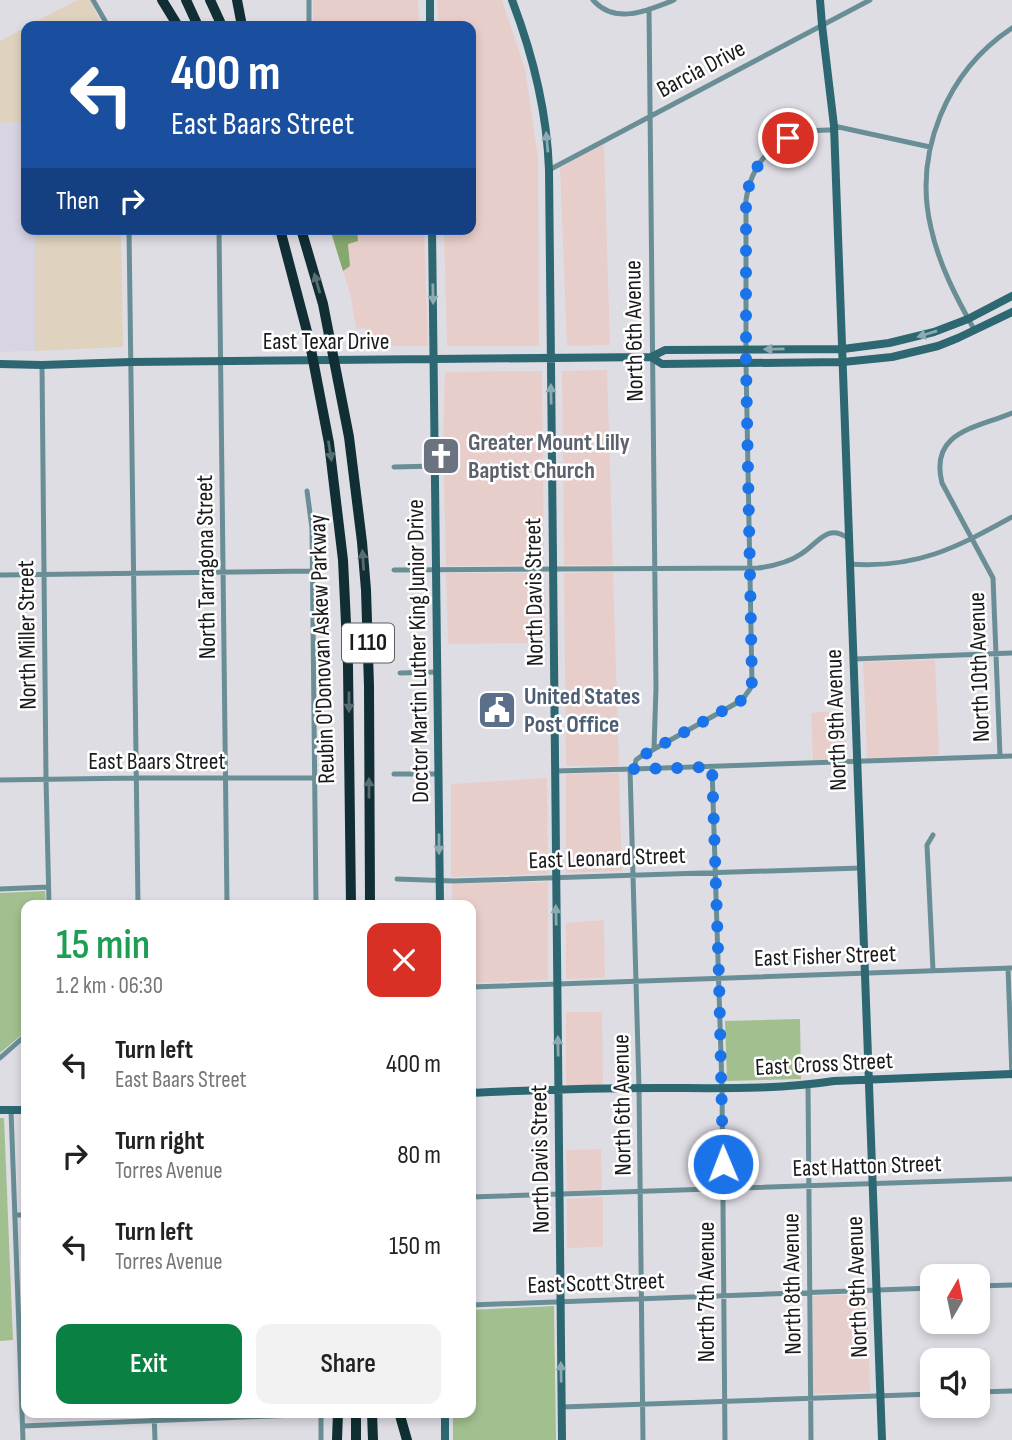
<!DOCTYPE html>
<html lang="en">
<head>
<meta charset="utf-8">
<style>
  :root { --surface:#fff; --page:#f2f2f2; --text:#222; --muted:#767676; --accent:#0b8043 }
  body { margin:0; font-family:"Sofia Sans Condensed",sans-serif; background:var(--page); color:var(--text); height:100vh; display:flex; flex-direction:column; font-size:26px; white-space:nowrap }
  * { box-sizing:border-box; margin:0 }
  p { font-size:23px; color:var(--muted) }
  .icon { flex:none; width:38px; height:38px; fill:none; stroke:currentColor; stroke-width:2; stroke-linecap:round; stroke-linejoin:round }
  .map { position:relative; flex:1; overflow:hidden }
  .panel { position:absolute; left:21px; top:900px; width:455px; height:518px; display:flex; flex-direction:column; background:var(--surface); border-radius:14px; box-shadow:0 4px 10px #0003 }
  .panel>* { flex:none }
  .top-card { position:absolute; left:21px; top:21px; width:455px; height:214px; border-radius:14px; box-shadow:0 4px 10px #0003; background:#1a4fa0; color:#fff; overflow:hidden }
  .needle { width:46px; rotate:9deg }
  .fabs { position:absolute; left:920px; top:1264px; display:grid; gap:14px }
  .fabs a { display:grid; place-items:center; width:70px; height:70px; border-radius:14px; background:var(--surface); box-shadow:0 4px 10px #0003; font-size:35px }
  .pin { position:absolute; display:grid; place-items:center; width:60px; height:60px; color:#fff; margin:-30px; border:4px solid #fff; border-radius:50%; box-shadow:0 2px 7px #0007 }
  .me { position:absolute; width:77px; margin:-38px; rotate:359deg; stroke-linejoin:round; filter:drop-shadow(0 0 5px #0008) }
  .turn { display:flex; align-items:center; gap:24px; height:147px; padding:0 35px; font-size:32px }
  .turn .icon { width:91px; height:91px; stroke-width:2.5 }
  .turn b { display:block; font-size:49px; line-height:60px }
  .then { display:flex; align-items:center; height:66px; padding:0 35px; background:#0003; gap:14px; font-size:26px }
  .round { display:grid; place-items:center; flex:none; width:74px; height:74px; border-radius:14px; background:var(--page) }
  .summary { display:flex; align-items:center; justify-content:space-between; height:119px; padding:0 35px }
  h1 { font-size:42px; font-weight:600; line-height:52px; color:#1e9e55 }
  .primary-button { display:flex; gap:14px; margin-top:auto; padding:14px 35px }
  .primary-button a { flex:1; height:80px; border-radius:14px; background:var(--accent); color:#fff; font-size:28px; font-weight:600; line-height:80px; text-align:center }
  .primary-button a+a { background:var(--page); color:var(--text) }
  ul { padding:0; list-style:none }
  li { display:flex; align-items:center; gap:21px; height:91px; padding:0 35px }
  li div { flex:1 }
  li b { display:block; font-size:26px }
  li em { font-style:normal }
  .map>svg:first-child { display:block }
  .commercial { fill:#e8cecb }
  .industrial { fill:#dfd3bf }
  .built { fill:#d9d4e3 }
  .green { fill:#a2bf8f }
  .forest { fill:#85a86d }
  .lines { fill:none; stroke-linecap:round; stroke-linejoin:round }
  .street { stroke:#6a8e95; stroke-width:5 }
  .secondary { stroke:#2d6771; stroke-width:8 }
  .highway { stroke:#102e33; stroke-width:10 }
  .oneway { fill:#8cabb1 }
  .oneway2 { fill:#586d70 }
  .route { stroke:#1a73e8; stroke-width:12; stroke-dasharray:0 21.6 }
  .labels { text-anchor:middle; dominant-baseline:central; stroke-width:5; stroke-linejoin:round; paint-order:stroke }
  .shield { fill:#fff; stroke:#5f5e5f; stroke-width:2 }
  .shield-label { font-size:23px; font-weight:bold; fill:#1a191b }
  .street-label { font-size:24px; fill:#1a191b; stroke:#fff }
  .worship-label { font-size:24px; font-weight:bold; fill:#5b616d; stroke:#fff; text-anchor:start }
  .service-label { font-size:24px; font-weight:bold; fill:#4e5e75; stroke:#fff; text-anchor:start }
</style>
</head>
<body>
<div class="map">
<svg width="1012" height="1440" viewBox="0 0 1012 1440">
  <rect width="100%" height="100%" fill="#dfdde4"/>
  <path class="commercial" d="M313 0H418L419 26H313Z
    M437 0H502L525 69 538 158 539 346H447L444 229H471V26H439Z
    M604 144 610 345 567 346 560 168Z
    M357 229H424L428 346H367L365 328 356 329 350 293 343 271 350 266 348 244 358 241Z
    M607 370 613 565H564L562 371Z
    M542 371 544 565 446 566 443 440 445 372Z
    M613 572 619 766H566L564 573Z
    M446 573H544L545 643 448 644Z
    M935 660 939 755 867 758 863 662Z
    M845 710 847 759 813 760 811 713Z
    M619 773 622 871 566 873V774Z
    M547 778 548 874 451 877V784Z
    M548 882V980L471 983V905H452V884Z
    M604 920 605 978 566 979V923Z
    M566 1012H602L603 1085H566Z
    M601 1149 602 1190 567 1191 566 1150Z
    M603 1197V1247L567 1248V1199Z
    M867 1294 870 1392 813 1394V1296Z"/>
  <path class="industrial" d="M77 0H90L103 26H27Z
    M26 27V122L0 123V41Z
    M35 229H121L123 347 35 351Z"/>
  <path class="built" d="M26 122V229H35V351L0 352V123Z"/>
  <path class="green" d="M45 891 46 905H26V1031L0 1053V893Z
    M800 1019 801 1079 727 1081 725 1021Z
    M0 1118H4L13 1340 0 1341Z
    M554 1306 556 1440H453V1412H471V1310Z"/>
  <path class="forest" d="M330 229H357L358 241 348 244 350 266 343 271Z"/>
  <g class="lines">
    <path class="street" d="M93 0 108 26
      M593 0C615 25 647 11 674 0
      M649 9 656 688 654 749
      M309 26V0
      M834 126 930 147
      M549 170 870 0
      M129 229 138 905
      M219 229 227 905
      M975 331C957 299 939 265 931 228 913 152 947 71 1012 28
      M42 365 46 779 49 905
      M394 467 435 466
      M307 491 312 528 316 905
      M849 564C916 569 956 548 1012 517
      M394 570 758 568C773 566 788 563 801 554 818 544 826 523 848 538
      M0 575 313 571
      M854 659 1012 653
      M400 673 437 672
      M1000 756 993 578 942 483C929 431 977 428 1012 413
      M712 767 722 1088 725 1440
      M630 769 639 1088 643 1440
      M634 769 636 760 640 757 742 700 750 689 752 683 746 363V200C753 153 787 128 834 130
      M555 771 634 769 1012 756
      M394 774H439
      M0 780 137 778H315
      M397 879 454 881 861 868
      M0 889 48 887
      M1008 968 1012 1076
      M933 970 927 845 933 835
      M471 987 1012 968
      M0 1058 26 1035
      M808 1085 811 1440
      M11 1110 23 1440
      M471 1197 1012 1179
      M15 1215H26
      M978 1286 1012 1285
      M471 1305 933 1288
      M978 1392 1012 1391
      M562 1407 933 1394
      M154 1412 155 1440
      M321 1412V1440
      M23 1426 321 1414"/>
    <path class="secondary" d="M430 0V26
      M512 0C533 55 547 111 549 170L562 1440
      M820 0 822 25 834 126 882 1440
      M432 229 440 905
      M651 357 662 364 843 362 892 357 938 346 958 338 1012 312
      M0 364 42 365 131 362 651 357 665 350 843 349 889 343 934 332 968 319 1012 296
      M471 1093C533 1090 596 1088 658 1088 716 1088 777 1090 834 1081L1012 1074
      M0 1110H26
      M445 1412V1440"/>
    <path class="highway" d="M162 0 178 26
      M186 0 198 26
      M210 0 222 26
      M237 0 242 26
      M280 229 309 339 329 443 343 560 348 666 351 905
      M301 229 323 304 349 437 362 542 366 590 369 686 370 905
      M356 1412V1440
      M372 1412 373 1440
      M399 1412 407 1440
      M337 1440 338 1412"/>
  </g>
  <defs><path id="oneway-solid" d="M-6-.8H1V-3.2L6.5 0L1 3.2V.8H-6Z" transform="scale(1.75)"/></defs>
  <g class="oneway">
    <use href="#oneway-solid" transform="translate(547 142) rotate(-95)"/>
    <use href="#oneway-solid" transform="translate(433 294) rotate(89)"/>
    <use href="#oneway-solid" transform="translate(927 334) rotate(163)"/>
    <use href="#oneway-solid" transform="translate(774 349) rotate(179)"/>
    <use href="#oneway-solid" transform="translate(551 394) rotate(-91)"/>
    <use href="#oneway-solid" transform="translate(439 844) rotate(90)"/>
    <use href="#oneway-solid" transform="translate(556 915) rotate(-91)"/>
    <use href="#oneway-solid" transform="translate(558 1046) rotate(-91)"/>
    <use href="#oneway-solid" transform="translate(561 1372) rotate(-91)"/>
  </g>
  <g class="oneway2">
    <use href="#oneway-solid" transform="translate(317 283) rotate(-106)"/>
    <use href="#oneway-solid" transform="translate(330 451) rotate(81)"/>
    <use href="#oneway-solid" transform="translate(363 560) rotate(-94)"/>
    <use href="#oneway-solid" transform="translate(349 702) rotate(90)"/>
    <use href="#oneway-solid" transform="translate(369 788) rotate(-90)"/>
  </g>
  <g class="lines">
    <path class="route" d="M723 1164 719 978 712 767 634 769 636 760 640 757 742 700 750 689 752 682 746 363V200C750 172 763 153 788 138"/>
  </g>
  <defs>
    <g id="church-square" transform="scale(2.0125)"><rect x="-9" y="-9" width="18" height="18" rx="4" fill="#6b7280" stroke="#fff"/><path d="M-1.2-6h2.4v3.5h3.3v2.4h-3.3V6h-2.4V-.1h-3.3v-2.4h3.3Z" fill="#fff"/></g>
    <g id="civic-square" transform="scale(2.0125)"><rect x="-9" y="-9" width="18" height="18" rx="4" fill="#5c6f8a" stroke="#fff"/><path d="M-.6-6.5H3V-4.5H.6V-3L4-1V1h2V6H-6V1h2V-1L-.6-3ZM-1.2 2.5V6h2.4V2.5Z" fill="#fff"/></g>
  </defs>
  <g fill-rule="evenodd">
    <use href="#church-square" x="441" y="456"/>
    <use href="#civic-square" x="497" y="710"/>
  </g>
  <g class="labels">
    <rect class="shield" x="342" y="623.5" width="52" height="39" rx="5"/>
    <g class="shield-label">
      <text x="368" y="643">I 110</text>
    </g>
    <g class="street-label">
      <text transform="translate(701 69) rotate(-28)">Barcia Drive</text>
      <text transform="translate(634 331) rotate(-91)">North 6th Avenue</text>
      <text x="326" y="341">East Texar Drive</text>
      <text transform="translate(206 567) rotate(-91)">North Tarragona Street</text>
      <text transform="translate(534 592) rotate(-91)">North Davis Street</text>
      <text transform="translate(27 635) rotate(-91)">North Miller Street</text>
      <text transform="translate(322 649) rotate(-92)">Reubin O'Donovan Askew Parkway</text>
      <text transform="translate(418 651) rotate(-91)">Doctor Martin Luther King Junior Drive</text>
      <text transform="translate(979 667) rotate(-92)">North 10th Avenue</text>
      <text transform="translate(836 720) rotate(-92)">North 9th Avenue</text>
      <text x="157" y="761">East Baars Street</text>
      <text transform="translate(607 858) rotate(-2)">East Leonard Street</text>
      <text transform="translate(825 956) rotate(-2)">East Fisher Street</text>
      <text transform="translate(824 1064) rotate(-3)">East Cross Street</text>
      <text transform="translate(622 1105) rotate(-91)">North 6th Avenue</text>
      <text transform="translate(540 1159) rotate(-91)">North Davis Street</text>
      <text transform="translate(867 1166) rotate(-2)">East Hatton Street</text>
      <text transform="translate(596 1283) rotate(-2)">East Scott Street</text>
      <text transform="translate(792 1284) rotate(-91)">North 8th Avenue</text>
      <text transform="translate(857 1287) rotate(-92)">North 9th Avenue</text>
      <text transform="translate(706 1292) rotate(-90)">North 7th Avenue</text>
    </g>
    <g class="worship-label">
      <text x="468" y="442">Greater Mount Lilly<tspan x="468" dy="28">Baptist Church</tspan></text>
    </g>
    <g class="service-label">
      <text x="524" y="696">United States<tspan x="524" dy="28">Post Office</tspan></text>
    </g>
  </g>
</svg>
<div class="fabs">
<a><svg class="needle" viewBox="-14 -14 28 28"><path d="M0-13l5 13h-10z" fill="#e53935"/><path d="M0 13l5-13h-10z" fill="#767676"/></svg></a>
<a><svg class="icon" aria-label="sound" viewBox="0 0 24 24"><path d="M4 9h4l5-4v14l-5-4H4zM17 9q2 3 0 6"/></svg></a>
</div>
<div class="pin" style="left:788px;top:138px;background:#d93025"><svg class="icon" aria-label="arrive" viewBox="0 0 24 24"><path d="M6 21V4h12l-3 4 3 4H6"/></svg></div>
<svg class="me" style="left:723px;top:1164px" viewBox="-20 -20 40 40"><circle r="17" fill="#1a73e8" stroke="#fff" stroke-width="3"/><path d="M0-11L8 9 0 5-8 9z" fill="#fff"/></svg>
<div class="top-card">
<div class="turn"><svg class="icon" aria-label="left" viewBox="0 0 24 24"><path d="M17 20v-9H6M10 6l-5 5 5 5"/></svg><div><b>400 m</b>East Baars Street</div></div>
<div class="then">Then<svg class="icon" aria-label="right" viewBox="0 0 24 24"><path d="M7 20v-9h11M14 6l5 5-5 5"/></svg></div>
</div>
<section class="panel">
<div class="summary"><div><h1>15 min</h1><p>1.2 km · 06:30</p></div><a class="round" style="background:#d93025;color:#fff"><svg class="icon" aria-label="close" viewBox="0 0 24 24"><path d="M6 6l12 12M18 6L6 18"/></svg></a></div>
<ul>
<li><svg class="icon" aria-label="left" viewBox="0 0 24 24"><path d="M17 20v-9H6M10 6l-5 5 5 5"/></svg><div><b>Turn left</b><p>East Baars Street</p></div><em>400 m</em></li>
<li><svg class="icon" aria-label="right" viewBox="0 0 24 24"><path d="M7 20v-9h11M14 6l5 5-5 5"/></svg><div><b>Turn right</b><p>Torres Avenue</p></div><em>80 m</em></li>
<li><svg class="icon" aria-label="left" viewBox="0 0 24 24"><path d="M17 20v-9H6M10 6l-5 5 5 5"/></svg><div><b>Turn left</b><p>Torres Avenue</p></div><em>150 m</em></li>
</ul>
<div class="primary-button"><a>Exit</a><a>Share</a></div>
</section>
</div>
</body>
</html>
